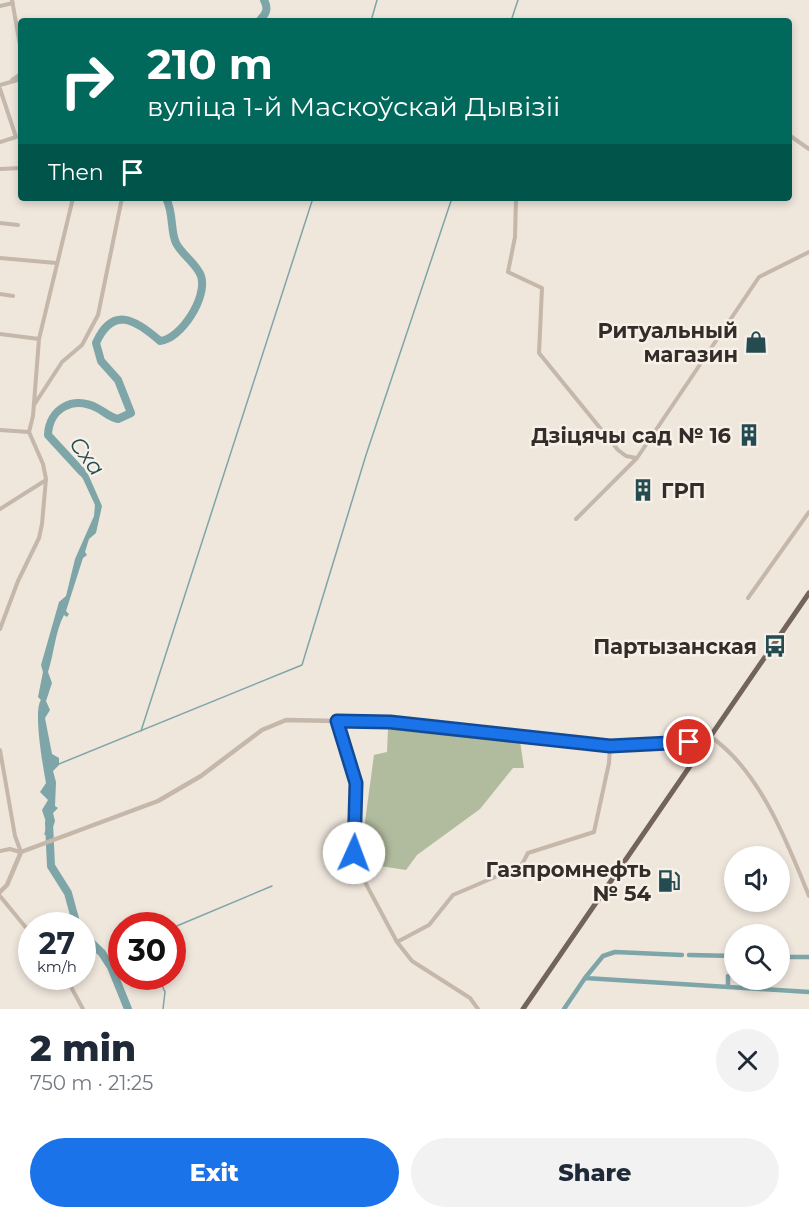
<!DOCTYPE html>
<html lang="en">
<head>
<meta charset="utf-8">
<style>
  :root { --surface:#fff; --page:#f2f2f3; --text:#1f2937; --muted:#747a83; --accent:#1a73e8 }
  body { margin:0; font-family:Montserrat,sans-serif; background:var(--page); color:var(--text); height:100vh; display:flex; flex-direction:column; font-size:22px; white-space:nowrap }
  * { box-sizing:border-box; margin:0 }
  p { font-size:20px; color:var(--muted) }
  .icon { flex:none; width:33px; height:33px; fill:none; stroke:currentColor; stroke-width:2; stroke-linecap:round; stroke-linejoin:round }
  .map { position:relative; height:1009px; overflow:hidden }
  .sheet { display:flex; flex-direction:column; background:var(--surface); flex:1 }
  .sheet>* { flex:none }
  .top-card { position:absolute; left:18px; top:18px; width:774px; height:183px; border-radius:6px; box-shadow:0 3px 9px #0003; background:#00695c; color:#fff; overflow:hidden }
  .controls { position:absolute; left:724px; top:846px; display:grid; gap:12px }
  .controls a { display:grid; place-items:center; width:66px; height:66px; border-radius:50%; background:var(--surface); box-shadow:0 3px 9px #0003; font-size:30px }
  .speed { position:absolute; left:18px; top:912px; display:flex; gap:12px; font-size:30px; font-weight:700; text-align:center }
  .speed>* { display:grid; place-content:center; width:78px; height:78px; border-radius:50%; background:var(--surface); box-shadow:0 3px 9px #0003; line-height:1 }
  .speed small { font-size:15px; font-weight:400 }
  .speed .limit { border:9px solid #d22; background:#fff; color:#111 }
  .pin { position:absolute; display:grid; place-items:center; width:51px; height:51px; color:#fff; margin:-26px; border:3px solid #fff; border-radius:50%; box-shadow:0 2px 6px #0007 }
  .me { position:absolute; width:66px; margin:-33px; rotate:2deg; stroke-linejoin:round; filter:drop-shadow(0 0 4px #0008) }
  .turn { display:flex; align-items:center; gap:21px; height:126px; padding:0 30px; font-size:27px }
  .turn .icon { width:78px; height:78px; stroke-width:2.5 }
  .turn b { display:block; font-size:42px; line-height:51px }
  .then { display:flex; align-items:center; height:57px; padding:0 30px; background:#0003; gap:12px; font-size:22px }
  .round { display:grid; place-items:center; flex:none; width:63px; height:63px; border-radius:32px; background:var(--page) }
  .summary { display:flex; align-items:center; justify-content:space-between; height:102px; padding:0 30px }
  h1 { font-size:36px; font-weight:800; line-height:45px }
  .primary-button { display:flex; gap:12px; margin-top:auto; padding:12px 30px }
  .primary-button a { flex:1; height:69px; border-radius:36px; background:var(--accent); color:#fff; font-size:24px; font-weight:800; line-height:69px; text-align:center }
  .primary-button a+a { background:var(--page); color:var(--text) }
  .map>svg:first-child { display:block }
  .green { fill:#b1bc9e }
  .water { fill:#7ea5a8 }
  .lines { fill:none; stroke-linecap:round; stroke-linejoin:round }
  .stream { stroke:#7ea5a8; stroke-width:1.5 }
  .canal { stroke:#7ea5a8; stroke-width:4.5 }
  .river { stroke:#7ea5a8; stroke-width:8 }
  .minor { stroke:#c5b7a9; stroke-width:4 }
  .tertiary { stroke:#c5b7a9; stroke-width:4.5 }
  .primary { stroke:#73645b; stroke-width:5 }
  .route-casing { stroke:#114b97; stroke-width:15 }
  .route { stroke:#1a73e8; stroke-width:10 }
  .labels { text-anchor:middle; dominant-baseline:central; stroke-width:5; stroke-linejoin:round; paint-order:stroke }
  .poi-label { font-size:21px; font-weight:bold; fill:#332c28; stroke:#f7f0e8; text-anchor:end }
  .water-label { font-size:22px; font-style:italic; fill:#234b50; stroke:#f7f0e8 }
</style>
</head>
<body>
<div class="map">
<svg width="809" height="1009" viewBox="0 0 809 1009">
  <rect width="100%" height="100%" fill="#efe6dc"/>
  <path class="green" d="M388 729 520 741 524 768H513L480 809 417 855 406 870 367 864 361 851 374 755 387 752Z"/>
  <path class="water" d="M78 464 88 474 102 506 96 533 89 539 85 552 87 555 83 558 66 611 69 614 67 617 64 615C55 632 54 654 48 672L52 683 46 701 50 710 45 718 52 754 59 758V765L53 771 56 782 55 806 58 808 53 813 55 821 51 833 44 835 47 825 42 810 48 800 40 792 46 783C43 766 33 711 41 700L38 697 43 672 41 665 59 602 66 596 75 559 94 516 95 505 83 479 75 468Z"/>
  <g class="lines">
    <path class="stream" d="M371 21 377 0
      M511 21 518 0
      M141 731 313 198
      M54 766 302 665 366 455 452 198
      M172 928 272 886
      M158 976 165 992 163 1009"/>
    <path class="canal" d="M689 955 735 956
      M780 957H809
      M585 978 603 956 615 952 682 955
      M728 987V976
      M564 1009 585 978 809 992"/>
    <path class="river" d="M259 21C266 14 269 9 264 0
      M82 472 48 435C49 409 73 395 97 408 105 412 109 417 118 419L131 413 118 380 101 361 96 343C113 305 136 320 160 341 181 339 208 297 201 276 197 264 182 255 176 243 170 230 174 214 166 198
      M49 823 51 866 68 893 77 926
      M82 934 102 953 111 967 128 1009"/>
    <path class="minor" d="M12 0 21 51
      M0 6 13 3
      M12 80 21 74
      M0 85 21 79
      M0 89 16 137 0 142
      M789 135 809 149
      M0 169 21 168
      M516 198 515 237 508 272 542 288 539 353 618 450 626 456 636 458
      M0 223 18 225
      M0 258 56 263
      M0 294 13 296
      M0 334 39 339
      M34 405 62 362 82 345 98 315 122 198
      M0 430 29 432
      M29 432 33 416 39 339 73 198
      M0 509 46 480
      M576 519 637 458 759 277 809 252
      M748 598 809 512
      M0 629 18 581 39 538 42 524 46 479 43 464 29 432
      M337 721 356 783 354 853 359 871 397 942 412 961 470 998 478 1009
      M711 737C760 771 787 842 809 896
      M0 750 15 836 21 852
      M0 851 10 849 20 852
      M0 896 32 935
      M397 942 429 925 453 895 521 866 528 853 594 832 609 763 610 746
      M65 976 83 1009"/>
    <path class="tertiary" d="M0 892 7 885 21 852 158 801 201 776 262 730 286 720 390 722 610 746 684 743 711 737"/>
    <path class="primary" d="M523 1009 809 593"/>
  </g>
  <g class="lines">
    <g class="route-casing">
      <path id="route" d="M354 853 356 783 337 721 390 722 610 746 689 742"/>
    </g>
    <use href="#route" class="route"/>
  </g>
  <defs>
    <g id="shop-bare" transform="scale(1.8)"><path d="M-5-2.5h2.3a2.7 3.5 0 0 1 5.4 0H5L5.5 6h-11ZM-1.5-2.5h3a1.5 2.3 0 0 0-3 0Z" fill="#234b50" stroke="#f7f0e8" stroke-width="2.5" paint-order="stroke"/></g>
    <g id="building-bare" transform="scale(1.8)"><path d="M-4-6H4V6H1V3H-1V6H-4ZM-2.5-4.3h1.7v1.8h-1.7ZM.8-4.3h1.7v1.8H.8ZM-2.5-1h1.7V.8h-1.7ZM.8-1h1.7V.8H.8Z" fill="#234b50" stroke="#f7f0e8" stroke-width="2.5" paint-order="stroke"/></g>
    <g id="bus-bare" transform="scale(1.8)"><path d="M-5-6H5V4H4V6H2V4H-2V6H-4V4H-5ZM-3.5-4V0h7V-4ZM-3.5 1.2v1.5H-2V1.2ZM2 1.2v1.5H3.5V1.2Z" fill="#234b50" stroke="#f7f0e8" stroke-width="2.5" paint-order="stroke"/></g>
    <g id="fuel-bare" transform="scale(1.8)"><path d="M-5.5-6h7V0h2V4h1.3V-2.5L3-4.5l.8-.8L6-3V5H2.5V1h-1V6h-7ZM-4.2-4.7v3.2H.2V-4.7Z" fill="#234b50" stroke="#f7f0e8" stroke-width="2.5" paint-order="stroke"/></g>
  </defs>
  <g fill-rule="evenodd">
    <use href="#shop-bare" x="756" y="342"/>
    <use href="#building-bare" x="749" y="435"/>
    <use href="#building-bare" x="643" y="490"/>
    <use href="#bus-bare" x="775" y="646"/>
    <use href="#fuel-bare" x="669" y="881"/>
  </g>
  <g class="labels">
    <g class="poi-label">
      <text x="738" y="330">Ритуальный<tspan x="738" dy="24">магазин</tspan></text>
      <text x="731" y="435">Дзіцячы сад № 16</text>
      <text x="661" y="490" text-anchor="start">ГРП</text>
      <text x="757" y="646">Партызанская</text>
      <text x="651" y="869">Газпромнефть<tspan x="651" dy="24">№ 54</tspan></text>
    </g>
    <g class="water-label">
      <text transform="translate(87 456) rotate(53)">Сха</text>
    </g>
  </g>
</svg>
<div class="controls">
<a><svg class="icon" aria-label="sound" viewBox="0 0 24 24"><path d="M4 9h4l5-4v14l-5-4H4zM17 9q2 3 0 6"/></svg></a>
<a><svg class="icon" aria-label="search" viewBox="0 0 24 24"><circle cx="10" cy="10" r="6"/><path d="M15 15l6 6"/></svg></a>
</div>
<div class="speed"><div>27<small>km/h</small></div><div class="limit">30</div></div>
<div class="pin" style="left:689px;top:742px;background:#d93025"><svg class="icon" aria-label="arrive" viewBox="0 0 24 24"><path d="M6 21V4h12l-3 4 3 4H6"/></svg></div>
<svg class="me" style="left:354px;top:853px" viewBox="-20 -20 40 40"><circle r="19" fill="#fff"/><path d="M0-13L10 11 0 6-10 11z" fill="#1a73e8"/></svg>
<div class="top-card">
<div class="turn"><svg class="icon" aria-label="right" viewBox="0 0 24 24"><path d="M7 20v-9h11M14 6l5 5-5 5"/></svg><div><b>210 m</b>вуліца 1-й Маскоўскай Дывізіі</div></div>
<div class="then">Then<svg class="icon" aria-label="arrive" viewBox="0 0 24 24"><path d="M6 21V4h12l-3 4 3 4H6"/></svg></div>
</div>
</div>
<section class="sheet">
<div class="summary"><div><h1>2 min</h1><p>750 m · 21:25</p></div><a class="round"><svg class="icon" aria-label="close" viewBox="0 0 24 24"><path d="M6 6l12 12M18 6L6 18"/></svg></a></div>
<div class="primary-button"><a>Exit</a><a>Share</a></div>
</section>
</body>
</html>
